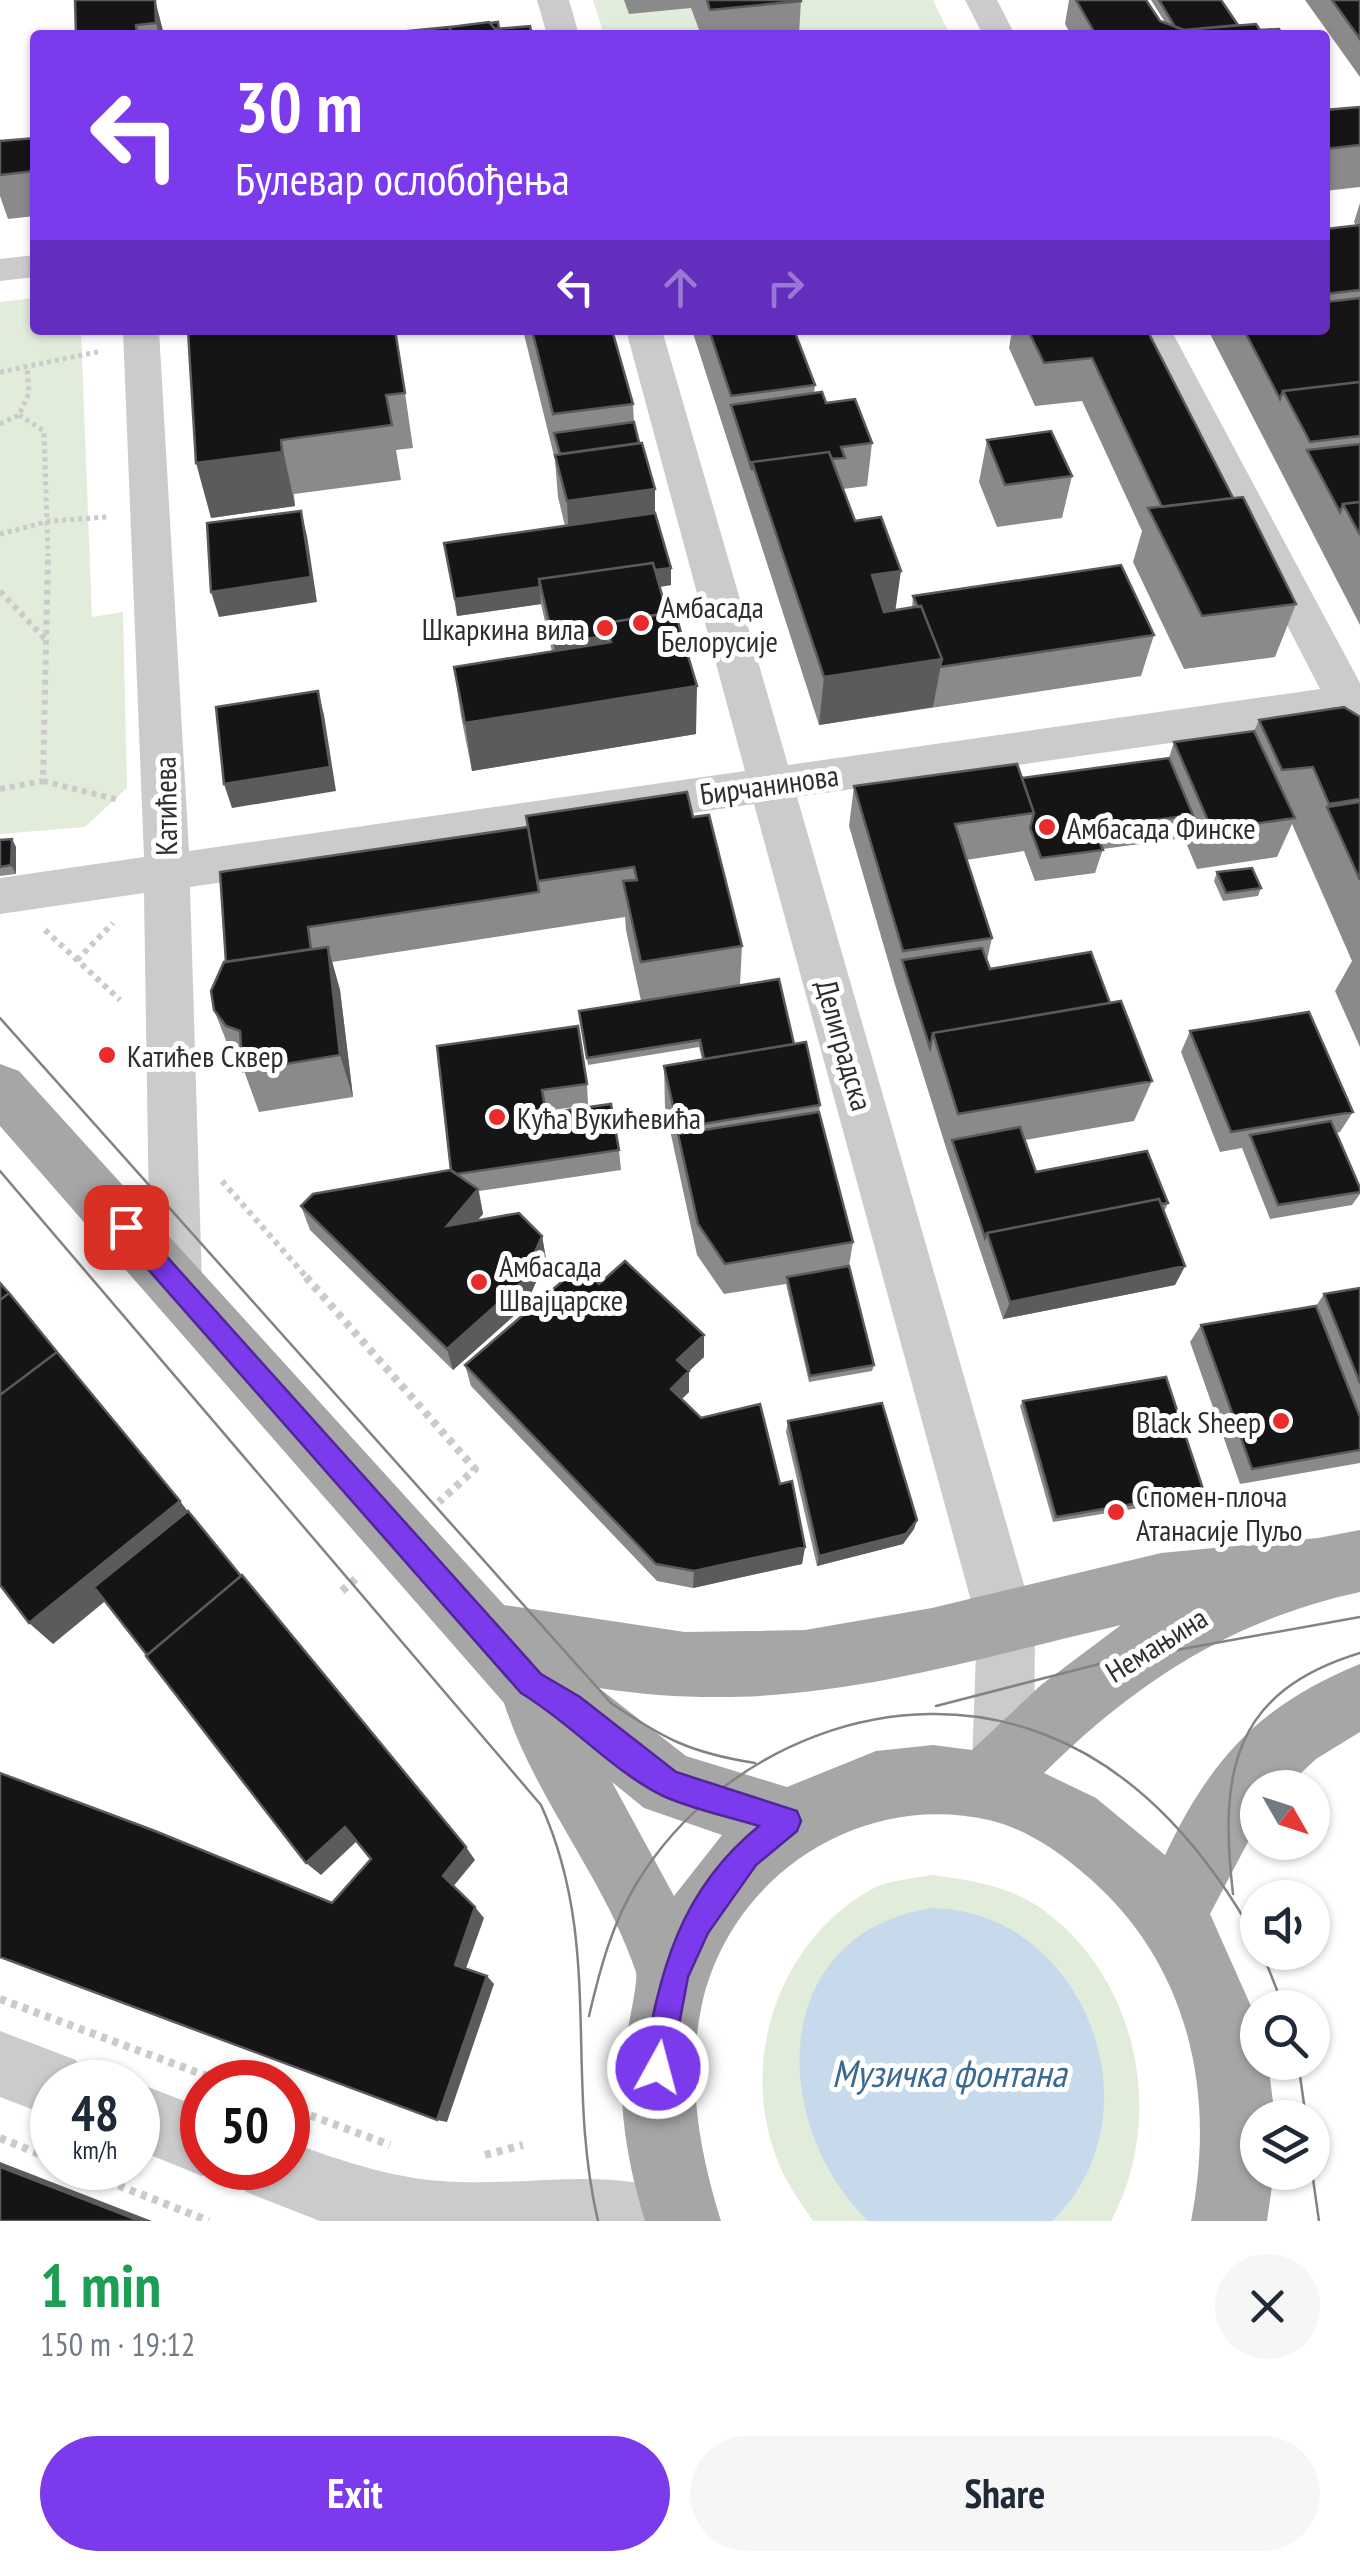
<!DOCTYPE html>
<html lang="en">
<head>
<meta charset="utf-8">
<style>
  :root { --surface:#fff; --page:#f6f6f7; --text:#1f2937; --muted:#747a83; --accent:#7c3aed }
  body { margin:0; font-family:"PT Sans Narrow",sans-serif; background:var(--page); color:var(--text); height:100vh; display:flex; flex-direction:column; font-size:38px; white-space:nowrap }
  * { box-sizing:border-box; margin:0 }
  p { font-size:32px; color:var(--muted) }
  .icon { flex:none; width:55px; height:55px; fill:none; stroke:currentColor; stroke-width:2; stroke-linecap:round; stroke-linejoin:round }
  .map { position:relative; height:2221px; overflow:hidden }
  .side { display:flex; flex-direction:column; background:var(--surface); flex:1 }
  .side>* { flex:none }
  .hud { position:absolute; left:30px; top:30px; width:1300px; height:305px; border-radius:10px; box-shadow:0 2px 8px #0004; background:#7c3aed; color:#fff; overflow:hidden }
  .needle { width:65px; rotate:129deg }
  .fabs { position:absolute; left:1240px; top:1770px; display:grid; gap:20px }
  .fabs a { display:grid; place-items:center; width:90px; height:90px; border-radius:50%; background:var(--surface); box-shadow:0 2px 8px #0004; font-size:50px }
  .speed { position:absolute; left:30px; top:2060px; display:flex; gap:20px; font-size:50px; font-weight:700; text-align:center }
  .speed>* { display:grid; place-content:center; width:130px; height:130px; border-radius:50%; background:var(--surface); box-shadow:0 2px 8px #0004; line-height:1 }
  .speed small { font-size:25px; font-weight:400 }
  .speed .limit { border:15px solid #d22; background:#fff; color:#111 }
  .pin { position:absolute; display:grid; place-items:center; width:85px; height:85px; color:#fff; margin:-42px; border-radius:20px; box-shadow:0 5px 15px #0006 }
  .me { position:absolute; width:110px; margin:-55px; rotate:7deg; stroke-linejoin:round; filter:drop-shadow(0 0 8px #0008) }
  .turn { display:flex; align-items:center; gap:35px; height:210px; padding:0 40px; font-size:45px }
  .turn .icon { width:130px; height:130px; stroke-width:2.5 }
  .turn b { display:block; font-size:70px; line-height:85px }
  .lanes { display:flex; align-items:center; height:95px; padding:0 40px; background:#0003; justify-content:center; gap:50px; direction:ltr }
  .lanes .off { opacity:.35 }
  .round { display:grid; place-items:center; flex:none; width:105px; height:105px; border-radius:52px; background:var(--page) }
  .summary { display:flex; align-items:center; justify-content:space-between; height:170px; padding:0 40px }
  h1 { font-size:60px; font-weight:800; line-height:75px; color:#1e9e55 }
  .primary-button { display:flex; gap:20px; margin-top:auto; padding:20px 40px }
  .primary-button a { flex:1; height:115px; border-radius:60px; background:var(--accent); color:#fff; font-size:40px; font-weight:800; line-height:115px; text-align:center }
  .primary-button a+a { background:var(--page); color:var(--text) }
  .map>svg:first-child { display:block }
  .green { fill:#e2ecdb }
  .water { fill:#c6daec }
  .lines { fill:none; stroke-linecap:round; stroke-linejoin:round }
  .path-far2 { stroke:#cbcbcb; stroke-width:5; stroke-dasharray:4 4; stroke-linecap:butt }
  .path-far1 { stroke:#cbcbcb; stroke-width:6; stroke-dasharray:5 5; stroke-linecap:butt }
  .path { stroke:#cbcbcb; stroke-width:8; stroke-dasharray:6 6; stroke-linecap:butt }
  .minor { fill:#cbcbcb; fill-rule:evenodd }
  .major { fill:#a6a6a6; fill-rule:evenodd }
  .tram { stroke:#838383; stroke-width:2.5 }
  .wall { fill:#8a8a8a }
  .shaded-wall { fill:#5b5b5b }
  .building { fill:#151515; stroke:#5b5b5b; stroke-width:2.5 }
  .route { fill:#7c3aed; stroke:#51269a; stroke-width:2.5 }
  .poi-dot { fill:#e92c2b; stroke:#fff; stroke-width:4 }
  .labels { text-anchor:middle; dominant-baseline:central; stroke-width:10; stroke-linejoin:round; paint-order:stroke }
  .poi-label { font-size:30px; fill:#2e2e2e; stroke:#fff; text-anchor:start }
  .street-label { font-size:30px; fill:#2e2e2e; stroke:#fff }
  .near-water-label { font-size:38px; font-style:italic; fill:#3a6991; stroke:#fff }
</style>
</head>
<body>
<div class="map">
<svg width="1360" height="2221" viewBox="0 0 1360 2221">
  <rect width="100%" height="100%" fill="#fff"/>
  <path class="green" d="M593 0H933L950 35H604Z
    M35 298V330H81L92 617 123 612 127 788 85 827 0 834V302Z
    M931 1875C971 1880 1012 1886 1046 1912 1139 1982 1166 2119 1111 2221H813C803 2206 792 2191 784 2175 734 2074 774 1943 872 1889 888 1880 912 1879 931 1875Z"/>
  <path class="water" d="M932 1908C1084 1910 1163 2115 1052 2221H868C768 2123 768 1933 932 1908Z"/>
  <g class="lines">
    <path class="path-far2" d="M0 372 102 351
      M19 415 44 431 48 556
      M0 424 19 415 29 393 27 366
      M0 534 50 521 107 517"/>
    <path class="path-far1" d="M0 591 45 639
      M43 781 119 800
      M0 789 43 781 48 554
      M45 930 120 1000
      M77 960 113 923
      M222 1181 309 1280"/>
    <path class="path" d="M306 1277 475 1469 439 1502
      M342 1591 360 1575
      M0 1999 223 2082
      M288 2107 390 2145
      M0 2138 52 2159
      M485 2155 523 2145
      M74 2168 209 2221"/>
    <path class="minor" d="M537 0H569L579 35H547Z
      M965 0H997L1015 35H983Z
      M35 255V277L0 281V259Z
      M123 330H159L189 851 745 771 626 330H662L788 765 1320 689 1135 330H1171L1360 683V741L1345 736 1335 719 797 797 1035 1623 1034 1765 1025 1787 1003 1796 981 1787 972 1765 977 1623 754 804 190 887 202 1283 195 1300 176 1307 157 1300 150 1283 144 893 0 914V878L144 857Z
      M0 2031 76 2060 85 2082H52V2117L0 2097Z
      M138 2083 202 2108V2168H222L202 2176 138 2150Z
      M288 2141C343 2162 400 2181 460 2182 538 2185 614 2166 689 2197L699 2221H320L246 2192 236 2168H288Z"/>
    <path class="major" d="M0 1064 19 1071 504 1605 685 1632 805 1630 932 1608 1161 1553 1318 1538 1360 1530V1592C1232 1620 1137 1681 1044 1773L1096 1798 1165 1855C1211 1758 1260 1705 1360 1664V1732L1316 1759 1285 1788H1258V1823L1210 1914 1258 2022V2062H1268L1275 2118H1258V2172H1274L1267 2221H1191C1217 2090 1188 1959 1081 1871 1055 1849 1023 1828 989 1820 860 1791 731 1875 702 2004 686 2077 699 2151 721 2221H645C630 2172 620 2122 622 2070 622 2050 639 1983 636 1972 604 1877 535 1799 504 1703L0 1126ZM1121 1625 1041 1685 972 1750 933 1745 876 1751 787 1787 686 1756 599 1688C792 1718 937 1668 1121 1625ZM612 1782 644 1808 722 1835 674 1896Z"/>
    <path class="tram" d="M0 1018 611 1703C664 1739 691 1753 755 1763
      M0 1171 541 1805C604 1944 564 2076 598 2221
      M936 1706 1099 1664 1360 1617
      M1233 1894C1219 1773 1232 1692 1360 1653
      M1262 1952 1284 2008
      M589 2016C600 1969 612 1923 638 1881 721 1747 896 1676 1046 1735 1141 1772 1210 1855 1258 1943
      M1298 2062 1306 2118
      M1312 2172 1319 2221"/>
  </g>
  <path class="wall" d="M155 0 164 35H76Z
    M624 0H801L799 35H701L691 8 629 14Z
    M1069 0H1146L1160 21 1166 24 1151 0H1221L1238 25 1282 35H1071L1065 24Z
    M1305 0H1360V77Z
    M1360 107V187L1325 191V110Z
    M35 138V216L8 219 0 196V141Z
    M1360 203V625L1208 330H1325V229L1356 225 1354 222Z
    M188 330 405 393 413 448 396 450 401 480 294 494 295 506 211 518Z
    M523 330H612L633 404 634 423 655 489V514L671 568V585L660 587 696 734 472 771 461 716 454 667 552 652 541 604 457 616 444 543 565 526 558 497 555 460Z
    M692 330H794L815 385 814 394 872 443 867 486 843 489 855 521 895 610 912 608 913 596 1154 635 1141 676 819 725Z
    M1012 330H1147L1233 498 1296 604 1275 657 1184 669 1133 562 1142 531 1082 401 1035 406 1009 348Z
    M987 440 1072 476 1062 518 997 527 979 482Z
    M1360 717V1047L1335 991 1352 961 1292 824 1277 857 1197 869 1184 838 1103 849 1095 873 1035 881 1024 851 966 860 992 938 987 960 990 969 1110 1003 1152 1081 1134 1121 1025 1140 1036 1172 1168 1203 1164 1212 1185 1266 1175 1285 1003 1319 948 1154 896 988 849 826 854 786 1022 778 1169 758 1174 742 1254 731 1259 720Z
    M693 817 742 946 740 985 794 1044 820 1105 819 1112 853 1242 849 1266 874 1365 872 1371 809 1382 786 1284 724 1294 697 1255 665 1107 664 1066 702 1059 699 1047 588 1065 580 1018 641 1001 626 930 625 917 332 962 340 990 353 1097 259 1112 243 1068 231 1053 214 1010 226 962 220 872Z
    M0 840 16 847V874L0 876Z
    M1217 872 1261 888 1258 896 1223 901 1214 881Z
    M1190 1031 1353 1112 1340 1132 1336 1133 1360 1188V1194L1352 1205 1270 1219 1242 1148 1220 1152 1181 1052Z
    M437 1046 587 1084 588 1105 546 1111V1113L619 1150 621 1170 479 1191 483 1214 477 1220 542 1236 546 1259 526 1305 453 1370 310 1230 301 1206 450 1170Z
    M599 1284 704 1335V1357L689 1371V1392L682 1399 701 1418 780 1484 805 1547 802 1564 693 1588 657 1581 471 1386 465 1365Z
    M1360 1288V1463L1240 1484 1190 1342 1201 1325 1316 1306 1324 1294Z
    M1023 1401 1204 1492 1200 1498 1053 1522 1020 1406Z
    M788 1421 917 1520 914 1529 903 1544 817 1566 786 1432Z"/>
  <path class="shaded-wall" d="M155 0 164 35H159L156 23Z
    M281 440 295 506 211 518 196 463Z
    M655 489V531L569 543 567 501Z
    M301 511 307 536 317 602 219 617 211 592Z
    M671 568V585L545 604 541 587Z
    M901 571 894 620 866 625 872 575Z
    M540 587 541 604 457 616 455 599Z
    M607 636 608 660 556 668 554 643Z
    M942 659 933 707 819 725 824 677Z
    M697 686 696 734 472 771 465 723Z
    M318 691 324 715 336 791 232 808 224 784Z
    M12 839 16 847V874L11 865Z
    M328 947 340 990 353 1097 340 1055Z
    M478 1189 483 1214 452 1250 447 1226Z
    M542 1236 546 1259 526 1305 453 1370 447 1349Z
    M1185 1266 1175 1285 1003 1319 1010 1302Z
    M704 1335V1357L678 1381 677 1360Z
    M689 1371V1392L671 1409V1389Z
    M180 1501 198 1525 53 1644 29 1623Z
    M917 1520 914 1529 903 1544 817 1566 819 1556Z
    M805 1547 802 1564 693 1588 694 1571Z
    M345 1827 358 1840 321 1875 306 1863Z
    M466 1847 475 1860 452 1888 443 1876Z
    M475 1907 484 1918 464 1974 455 1965Z
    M487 1976 494 1984 447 2122 437 2120Z
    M0 2162 152 2221H140L0 2167Z"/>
  <path class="building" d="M75 0H155L156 23 136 25 137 35H76Z
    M707 0H801V1L710 10Z
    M1076 0H1146L1160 21 1184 30 1256 24 1260 30 1279 29 1282 35H1096Z
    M1159 0H1221L1238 25 1184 30 1175 27Z
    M1332 0H1360V39Z
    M489 22 495 29 530 26 532 35H461V33L451 34 450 27Z
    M498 22 499 29H495L490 23Z
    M450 27V35L378 34Z
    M1360 107V145L1325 149V110Z
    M35 138V171L0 175V141Z
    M1360 225V290L1325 294V229Z
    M1360 298V382L1283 391 1280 399 1244 330H1325V302Z
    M188 330H395L405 393 386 395 392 425 281 440 282 452 196 463Z
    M532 330H612L633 404 553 414Z
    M709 330H794L815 385 731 396Z
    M1028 330H1147L1233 498 1162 507 1092 358 1044 363Z
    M1360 382V436L1310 442 1283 391Z
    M822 392 826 403 855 399 872 443 841 447 845 458 832 459 829 452 752 462V470L731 405Z
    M634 422 639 443 560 454 554 433Z
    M1051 431 1072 476 1005 485 987 440Z
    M642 443 655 489 567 501 555 455Z
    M1360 444V502L1343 504 1340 512 1307 450Z
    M829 452 855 521 881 517 901 571 872 575 884 612 921 606 942 659 824 677 752 462Z
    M1243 497 1296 604 1202 616 1148 508Z
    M1360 502V535L1343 504Z
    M301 511 311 577 211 592 207 523Z
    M655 513 671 568 655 570 653 563 539 579 540 587 455 599 444 543Z
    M653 563 667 613 606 623 607 636 554 643 539 579Z
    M1121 565 1154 635 940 667 942 659 921 606 918 607 913 596Z
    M675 612 697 686 465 723 454 667 611 642 606 623Z
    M318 691 330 767 224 784 216 707Z
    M1344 707 1360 717V799L1329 804 1313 767 1282 770 1259 720Z
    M1254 731 1295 818 1212 830 1174 742Z
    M1169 758 1193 815 1094 828 1103 850 1041 858 1030 828 1034 813 1022 778Z
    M1017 764 1034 813 955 824 992 938 903 951 854 786Z
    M687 792 693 817 709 815 742 946 641 962 623 881 637 880 634 867 538 881 526 816Z
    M1360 802V880L1327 807Z
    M528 827 539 892 308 927 311 949 226 962 220 872Z
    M12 839 11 865 0 867V840Z
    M1252 868 1261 888 1226 893 1217 872Z
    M328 947 340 1055 243 1071 240 1031 226 1026 214 1010 211 991 224 962Z
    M982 948 990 969 1091 952 1110 1003 933 1033 930 1048 902 960Z
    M779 979 794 1044 704 1059 700 1040 587 1058 579 1011Z
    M1121 1001 1152 1081 958 1114 933 1033Z
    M1309 1012 1353 1112 1231 1132 1190 1031Z
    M578 1026 587 1084 542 1090 546 1113 611 1104 619 1150 457 1174 451 1170 437 1046Z
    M806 1042 820 1105 678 1128 664 1066Z
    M819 1112 853 1242 725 1264 698 1224 678 1134Z
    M1331 1121 1360 1188V1192L1278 1205 1250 1135Z
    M1020 1127 1036 1172 1147 1151 1168 1203 1161 1204 1159 1199 987 1233 985 1238 952 1140Z
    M450 1170 478 1189 447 1226 519 1213 542 1236 522 1282 447 1349 301 1206 313 1194Z
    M1159 1199 1185 1266 1010 1302 987 1233Z
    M625 1261 704 1335 677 1360 689 1371 671 1389 701 1418 760 1404 780 1484 792 1481 805 1547 694 1571 656 1564 465 1365 580 1266 599 1284Z
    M849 1266 874 1365 810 1376 787 1277Z
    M0 1283 9 1293 0 1300Z
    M1360 1288V1383L1324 1294Z
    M9 1293 57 1352 0 1395V1300Z
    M1316 1306 1360 1417V1450L1252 1469 1201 1325Z
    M57 1352 180 1501 29 1623 0 1585V1395Z
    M1166 1377 1204 1492 1056 1517 1023 1401Z
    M882 1403 917 1520 906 1534 819 1556 788 1421Z
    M188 1511 241 1576 147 1655 94 1587Z
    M242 1575 466 1847 443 1876 475 1907 455 1965 487 1976 437 2120 0 1957V1773L155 1831 332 1903 371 1859 345 1827 306 1863 146 1656Z
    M0 2167 140 2221H0Z"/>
  <path class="route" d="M126 1216 134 1220 541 1674 580 1697 676 1772 797 1811 801 1821 797 1831 756 1865 708 1933 688 1977 669 2078 658 2083 647 2078 643 2068C660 1971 679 1891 759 1826 727 1816 691 1809 661 1795 610 1769 571 1723 521 1693L117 1234 114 1227Z"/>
  <g class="poi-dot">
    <circle cx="641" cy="623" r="10"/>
    <circle cx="605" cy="628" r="10"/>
    <circle cx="1047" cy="827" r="10"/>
    <circle cx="107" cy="1055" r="10"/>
    <circle cx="497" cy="1117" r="10"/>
    <circle cx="479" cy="1282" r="10"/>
    <circle cx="1281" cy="1421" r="10"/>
    <circle cx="1116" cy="1512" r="10"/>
  </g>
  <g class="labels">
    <g class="poi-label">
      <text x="661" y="606">Амбасада<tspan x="661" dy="34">Белорусије</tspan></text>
      <text x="585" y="628" text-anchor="end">Шкаркина вила</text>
      <text x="1067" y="827">Амбасада Финске</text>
      <text x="127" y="1055">Катићев Сквер</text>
      <text x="517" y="1117">Кућа Вукићевића</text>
      <text x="499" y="1265">Амбасада<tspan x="499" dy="34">Швајцарске</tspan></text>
      <text x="1261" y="1421" text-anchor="end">Black Sheep</text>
      <text x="1136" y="1495">Спомен-плоча<tspan x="1136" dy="34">Атанасије Пуљо</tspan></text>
    </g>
    <g class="street-label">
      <text transform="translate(769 784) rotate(-8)">Бирчанинова</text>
      <text transform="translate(165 806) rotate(-91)">Катићева</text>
      <text transform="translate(845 1045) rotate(74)">Делиградска</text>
      <text transform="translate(1156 1644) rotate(-32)">Немањина</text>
    </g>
    <g class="near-water-label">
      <text x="949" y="2072">Музичка фонтана</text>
    </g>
  </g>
</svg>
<div class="fabs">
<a><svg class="needle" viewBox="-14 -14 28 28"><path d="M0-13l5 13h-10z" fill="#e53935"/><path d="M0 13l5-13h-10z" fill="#747a83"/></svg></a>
<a><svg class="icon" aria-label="sound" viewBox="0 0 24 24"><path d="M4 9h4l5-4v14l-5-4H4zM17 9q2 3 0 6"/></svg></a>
<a><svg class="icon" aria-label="search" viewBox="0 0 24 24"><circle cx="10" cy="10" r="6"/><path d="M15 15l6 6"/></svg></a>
<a><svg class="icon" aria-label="layers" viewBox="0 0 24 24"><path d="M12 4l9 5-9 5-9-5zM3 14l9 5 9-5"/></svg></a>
</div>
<div class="speed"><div>48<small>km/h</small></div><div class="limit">50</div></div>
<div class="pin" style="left:126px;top:1227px;background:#d93025"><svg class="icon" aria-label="arrive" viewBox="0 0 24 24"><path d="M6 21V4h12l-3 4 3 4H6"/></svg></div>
<svg class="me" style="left:658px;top:2068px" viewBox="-20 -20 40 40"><circle r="17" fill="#7c3aed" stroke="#fff" stroke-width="3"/><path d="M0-11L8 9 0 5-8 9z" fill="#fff"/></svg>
<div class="hud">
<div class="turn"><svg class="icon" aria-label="left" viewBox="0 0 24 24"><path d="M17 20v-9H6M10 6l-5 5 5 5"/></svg><div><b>30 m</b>Булевар ослобођења</div></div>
<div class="lanes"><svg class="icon" aria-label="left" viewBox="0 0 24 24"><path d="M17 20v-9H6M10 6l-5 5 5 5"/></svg><svg class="icon off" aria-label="ahead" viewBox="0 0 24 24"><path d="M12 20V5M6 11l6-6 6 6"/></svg><svg class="icon off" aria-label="right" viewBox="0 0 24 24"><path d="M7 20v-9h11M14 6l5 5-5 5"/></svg></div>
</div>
</div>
<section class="side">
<div class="summary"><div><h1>1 min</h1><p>150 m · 19:12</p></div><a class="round"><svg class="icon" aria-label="close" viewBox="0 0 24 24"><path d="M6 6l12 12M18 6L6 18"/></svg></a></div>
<div class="primary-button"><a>Exit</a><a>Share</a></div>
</section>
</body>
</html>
